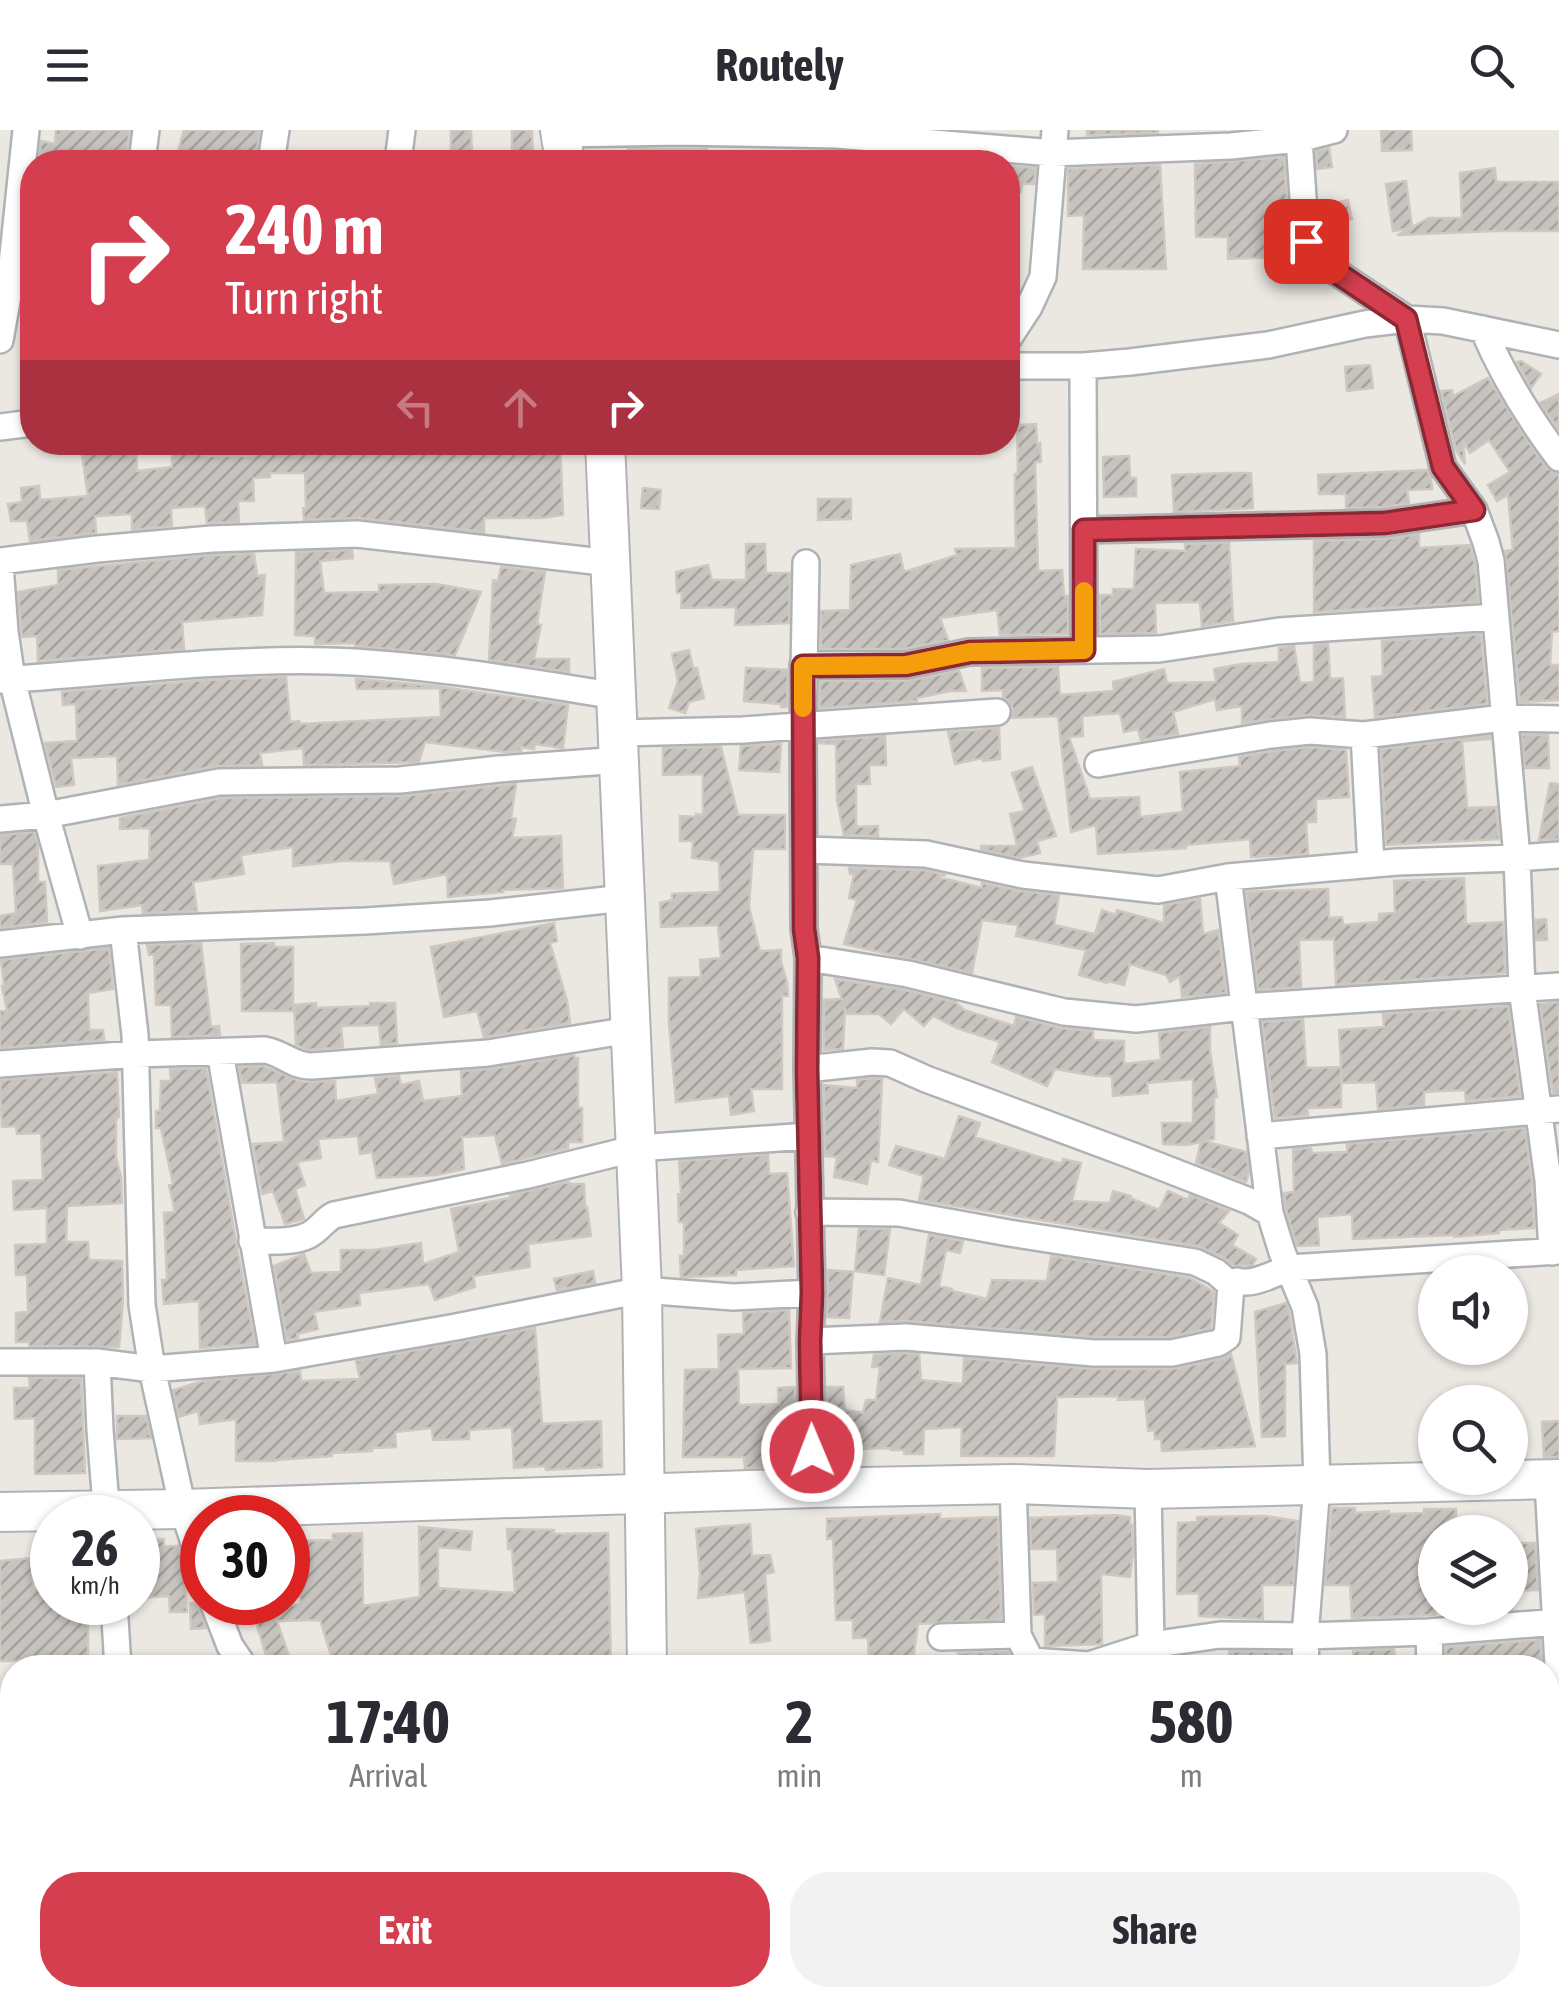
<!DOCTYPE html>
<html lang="en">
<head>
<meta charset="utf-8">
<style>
  :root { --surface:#fff; --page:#f2f2f3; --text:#2b2b33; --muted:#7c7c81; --accent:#d53e4f }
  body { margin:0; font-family:"Asap Condensed",sans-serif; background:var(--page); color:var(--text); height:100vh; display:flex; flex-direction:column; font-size:38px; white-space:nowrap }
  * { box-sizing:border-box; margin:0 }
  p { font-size:32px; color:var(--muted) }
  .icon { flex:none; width:55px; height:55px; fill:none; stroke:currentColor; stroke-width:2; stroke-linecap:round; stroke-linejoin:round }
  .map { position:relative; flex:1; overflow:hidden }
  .panel { position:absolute; left:0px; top:1525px; width:1560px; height:352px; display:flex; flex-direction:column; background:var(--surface); border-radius:40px 40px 0 0; box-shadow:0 2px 8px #0004 }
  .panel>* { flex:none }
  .guide { position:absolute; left:20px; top:20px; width:1000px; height:305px; border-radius:40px; box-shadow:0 2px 8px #0004; background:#d53e4f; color:#fff; overflow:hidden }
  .tools { position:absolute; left:1418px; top:1125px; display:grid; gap:20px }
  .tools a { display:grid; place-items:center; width:110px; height:110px; border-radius:50%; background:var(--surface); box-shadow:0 2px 8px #0004; font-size:50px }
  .speed { position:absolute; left:30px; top:1365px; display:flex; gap:20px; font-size:50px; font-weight:700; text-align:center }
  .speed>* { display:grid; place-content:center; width:130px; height:130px; border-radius:50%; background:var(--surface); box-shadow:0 2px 8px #0004; line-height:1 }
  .speed small { font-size:25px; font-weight:400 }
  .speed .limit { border:15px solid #d22; background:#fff; color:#111 }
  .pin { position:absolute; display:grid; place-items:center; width:85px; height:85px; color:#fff; margin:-42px; border-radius:20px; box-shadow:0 5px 15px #0006 }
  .me { position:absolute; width:110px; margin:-55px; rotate:359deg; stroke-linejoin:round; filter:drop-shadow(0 0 8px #0008) }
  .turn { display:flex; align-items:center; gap:35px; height:210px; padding:0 40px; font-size:45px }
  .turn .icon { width:130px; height:130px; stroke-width:2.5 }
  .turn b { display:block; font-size:70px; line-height:85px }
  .lanes { display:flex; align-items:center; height:95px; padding:0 40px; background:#0003; justify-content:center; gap:50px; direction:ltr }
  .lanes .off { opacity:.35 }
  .eta { display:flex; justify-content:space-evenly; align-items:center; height:170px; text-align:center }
  .eta b { font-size:60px; font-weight:700; line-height:70px }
  .primary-button { display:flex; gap:20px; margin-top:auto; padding:20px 40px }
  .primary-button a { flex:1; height:115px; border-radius:40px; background:var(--accent); color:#fff; font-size:40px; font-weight:700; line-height:115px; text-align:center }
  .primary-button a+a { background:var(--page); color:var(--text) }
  header { display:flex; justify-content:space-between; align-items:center; height:130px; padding:0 40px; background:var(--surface); font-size:45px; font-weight:700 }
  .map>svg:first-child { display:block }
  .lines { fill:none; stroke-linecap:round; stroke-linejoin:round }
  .stream { stroke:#a8e2f5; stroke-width:6 }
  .building { fill:url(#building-hatch); stroke:#cfc8c1; stroke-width:2.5 }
  .street-casing { stroke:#afb3b6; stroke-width:30 }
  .secondary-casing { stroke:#afb3b6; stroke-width:42 }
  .street { stroke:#fff; stroke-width:25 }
  .secondary { stroke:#fff; stroke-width:38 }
  .route-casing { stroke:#8a2833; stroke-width:25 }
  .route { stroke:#d53e4f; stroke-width:18 }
  .slow { stroke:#f59e0b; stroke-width:18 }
</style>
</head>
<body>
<header><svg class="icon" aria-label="menu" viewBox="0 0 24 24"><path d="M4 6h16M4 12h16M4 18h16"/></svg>Routely<svg class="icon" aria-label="search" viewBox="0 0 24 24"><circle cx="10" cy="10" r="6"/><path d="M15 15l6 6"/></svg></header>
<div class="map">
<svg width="1559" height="1877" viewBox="0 0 1559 1877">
  <defs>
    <pattern id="building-hatch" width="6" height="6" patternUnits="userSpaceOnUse" patternTransform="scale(2.5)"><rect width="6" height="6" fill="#c7c3bf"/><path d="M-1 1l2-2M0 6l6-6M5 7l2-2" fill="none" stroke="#a5a29f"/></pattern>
  </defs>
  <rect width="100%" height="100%" fill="#ebe8e2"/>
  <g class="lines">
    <path class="stream" d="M1489 1865 1508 1877"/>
  </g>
  <path class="building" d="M56 0H130L125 32H39L41 11 55 14Z
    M184 0H260L255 32H175Z
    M451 0H471L472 27H451Z
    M512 0H532L533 32H512Z
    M1087 0H1158V3L1087 5Z
    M1381 0H1411L1412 20 1382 21Z
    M1329 18 1332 37 1317 39 1316 21Z
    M628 19H707V32H628Z
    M1284 27 1289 100 1279 101V127L1228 129V107H1196L1195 34Z
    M1160 35 1166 139H1083L1084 85 1068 86V39Z
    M1008 36 1036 38 1034 54H1022L1021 62H1008Z
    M1495 38 1496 52H1559V101H1496L1397 105 1411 98 1393 101 1386 54 1406 51 1412 97 1429 88H1462L1460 43Z
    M1348 70 1352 89 1337 93 1340 111 1326 114 1322 106 1320 76Z
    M1521 231 1541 244 1531 258 1517 232Z
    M1370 235 1373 258 1347 261 1345 237Z
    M1488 248 1535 322 1547 338 1559 344V501L1552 502 1550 535H1559V570L1520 572 1505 421 1513 420 1508 365 1497 371 1488 355 1510 342 1489 310 1470 323 1463 311 1465 334 1456 320 1441 261 1452 260 1453 266Z
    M1559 264V300L1540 273Z
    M1036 294 1037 314 1040 313 1041 332H1035L1038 441 1062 440 1064 466H1068V504L1000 505 997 480 940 488 948 510 904 519H821V481L850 480 851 435 900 424 904 442 957 425 955 419 1016 418 1015 380V344H1018L1017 295Z
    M118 312H136L137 341 172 337V312H202V326H252L251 312H560L563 385 542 388H484V402L359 388 304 390 303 378 306 377 305 343H270V347L253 348 254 371H238L239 392 207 393 205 376 171 378 172 396 132 400V384L95 386 96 403 30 411 27 391H11L8 374 22 372 21 358 39 356 40 370 88 366 81 318Z
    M1129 326 1130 348H1136V366L1104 367 1103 327Z
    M1427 340 1431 348 1432 359 1407 360 1409 373 1384 377 1346 378V364H1319L1318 345Z
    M1228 343H1251L1253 378 1174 382 1172 345Z
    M643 358 661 360 659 379 641 378Z
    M818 369H851V389L818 390Z
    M1419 404V418L1470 415 1475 434 1478 472 1314 482V411L1385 409Z
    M1229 413 1233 491 1202 496 1200 472 1155 473 1156 503 1100 504V465H1113V459H1134L1136 419 1185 421V414Z
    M746 414H765L766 443H790L789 493 735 495 736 477 681 478 682 463H677L676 442 708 435 712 450H746Z
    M352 420 353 428 320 431 324 463 379 462V455L436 454 481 462 455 525 355 516V513L315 514V506L295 505 296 422Z
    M254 424 257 446 265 445 262 485 182 492 184 519 38 531 37 506 22 507 18 462 58 455V440L213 425Z
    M501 437 545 442 537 494 541 495 534 529H569V542L489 530 493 450 498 451Z
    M1481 504 1487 574 1375 587 1372 547 1383 546 1382 511Z
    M1328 514 1330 549 1343 548 1345 587 1308 585 1242 593V576L1217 580 1215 569 1173 582 1178 604 1141 610 1138 599 1124 602 1120 583 1082 586 1083 606 1069 607 1090 669 1139 667 1140 687 1183 682 1180 642 1240 636 1239 627 1273 621 1310 617 1346 620 1349 667 1316 669V692H1306L1308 724 1251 727 1250 709 1186 715V718L1098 724 1096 695 1071 702 1058 586 1012 588 1013 580 1010 572 1003 567V560L982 561V538L1058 537 1060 565 1114 561 1113 552 1164 539 1167 553 1216 552 1214 539 1242 534 1279 532V518L1294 516 1300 553 1314 552V515Z
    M689 520 693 538H697L704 568 689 572 685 583 669 578 678 551 672 524Z
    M746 538 788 540 787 577H781V574L744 571Z
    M959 541 966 561H950L917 568V571L820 578V551H906Z
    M286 547 290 592 299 591 300 594 441 587 440 558 357 559 356 549 435 556 568 575 563 618 535 614 534 619 521 617V621L506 622 425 612 419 632 304 635 303 618 260 623 262 635 216 636 118 655 117 626 71 628 74 655 56 657 45 613 77 611 76 574 63 575 62 562 206 550Z
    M999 598 1000 629 983 631V628L955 634 948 602 980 600 982 604V599Z
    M1522 605H1548L1549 638H1525Z
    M885 606 886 635H869L870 654H856V697L878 696V706L844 705 837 670 836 614 819 613V611Z
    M1490 606V609L1462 611 1467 678 1496 677 1499 709 1386 715 1381 619Z
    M781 614 779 642 739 640 741 616Z
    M721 617 738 685H785V719H753L749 777 760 821 781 820V832L787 852 788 866H782V959H751L754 981 731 985 729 966 676 972 669 893V848L701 847 700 830 721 828 718 795 661 797 660 773 672 770V764L720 762 719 731 692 728 693 711H680V686L696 687V684L703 685V644L663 645V618Z
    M1032 637 1056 706 1037 711 1040 723 1019 728 981 719V716H1017L1010 684 1025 681 1012 643Z
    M1550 653 1559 654V709L1539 710Z
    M516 654 511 688 516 689 512 708 561 706 563 758 502 760 503 762 448 767 447 744 394 754 390 731H343L293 736V717L241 725 244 744 193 752 197 781 143 783 142 775 100 781 98 736 149 730 150 698 120 699V688L221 668 400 666Z
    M34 702 38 715V752H45L47 792 0 798V786L16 783 13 734H0V705Z
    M849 738 924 740 946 745 938 747 982 758V753L1020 761 1059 765 1054 795 1095 804 1102 780 1116 785 1117 780 1164 793V775L1200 769 1203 804 1218 800 1226 863 1182 867 1180 846 1170 852 1166 845 1130 834 1124 855 1108 851 1107 853 1079 845 1086 820 1016 806 1018 795 982 790 972 843 844 814 857 770 849 768 854 744H850Z
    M1464 748 1466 794 1503 792 1505 843 1336 855 1334 809 1299 810 1301 857 1258 860 1246 762 1328 759 1329 788 1342 787 1343 795 1379 792V784L1395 783 1394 751Z
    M1546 789 1547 810H1536V790Z
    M554 793 557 811 550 813 567 871 570 893 484 907 477 881 444 887 431 817Z
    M201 813 211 897 219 896 220 905 172 907 171 875H156L154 824 149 825 147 815Z
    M274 813V817H293V881H242L241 814Z
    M109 818 113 859 88 863 89 900H103L104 910 0 918V881H7L2 856 4 855 1 830Z
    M835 849 905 860 955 872 964 880 1014 896 1016 887 1060 898 1093 901V910L1124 911V934L1161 930 1159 903 1210 897V921L1217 967H1214V1009L1204 1011 1246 1022 1249 1042 1246 1052 1196 1033 1201 1012 1187 1015 1163 1014 1162 993H1193V949L1147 953 1148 963 1113 966 1112 946H1096L1055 939 1047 956 992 932 1000 912 957 898 933 886 924 896 904 879 891 894 879 884H847L845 878 843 919 824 920V870L842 869Z
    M1559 872V963H1553L1540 874Z
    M316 873V878L370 876V873H395L397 913 381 915 379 895 341 896 343 917 308 920 296 915 294 875Z
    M1508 876 1520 966 1466 971 1465 960 1424 962V975L1378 979 1376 952 1342 953 1339 900 1384 897 1383 884Z
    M1303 889 1306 938 1341 937V977L1307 978 1308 985 1275 988 1262 892Z
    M574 925 575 928H578V978H582V1012H568V1018L502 1034 495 1005 462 1007 464 1039 436 1045 377 1048 372 1022 360 1024 358 1006 318 1009 321 1028 297 1032 305 1055 295 1059 304 1089 285 1094 273 1061 262 1064 253 1014 284 1012 277 952 242 953 239 937 263 936 302 952 335 951 336 971 378 964 375 948 399 946 401 955 419 951 423 971 462 966 461 941 490 939Z
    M206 938 236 1112 255 1214 200 1218 199 1171 164 1174 162 1150H167L164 1083 175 1082 169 1055 173 1054 161 998H156V981H160L161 951H171L170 939Z
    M117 942 119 987 116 988V1028L121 1047 122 1073 67 1076 66 1112H88L89 1130 122 1131 123 1171 119 1217 29 1216V1212H16V1183L28 1182 27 1145H16L15 1115 47 1114V1078L14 1080 13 1051 43 1050 41 1003 17 1004 16 996 2 997 0 950Z
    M872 948 882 949 878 1032 871 1030 867 1054 834 1047 837 1027 825 1026 824 955 857 958V950Z
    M959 986 980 993 975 1007 1062 1034 1063 1029 1081 1033 1072 1071 1110 1073 1113 1061 1131 1066 1130 1068 1159 1080 1168 1061 1188 1070 1190 1065 1229 1081 1219 1093 1238 1105 1232 1115 1256 1129 1252 1135 1234 1136 1223 1127 1198 1116 919 1070 924 1046 889 1035 896 1016 945 1029Z
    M1525 998 1532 1052 1534 1098 1499 1100V1103L1454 1107V1105L1353 1109 1352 1084 1317 1087 1319 1115 1297 1116 1286 1080 1284 1063 1294 1062 1293 1019 1311 1018 1312 1023 1347 1022V1014Z
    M768 1025 769 1044 787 1043 794 1136 736 1140V1145L681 1147 680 1126H684V1092H679L678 1064 681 1063 679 1031Z
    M569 1052V1054H584L585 1078 587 1077 591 1106 528 1114 530 1137 473 1146 475 1157 435 1170 429 1154 359 1163 360 1175 314 1182 318 1199 297 1204 298 1208 287 1210 274 1136 304 1124 311 1143 341 1142V1120H374L421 1113 423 1134 459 1122 451 1079 510 1068V1065Z
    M859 1099H890L884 1145 855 1141Z
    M929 1105 963 1111 960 1123 946 1120 939 1156 952 1159V1161L987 1169 992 1150 1047 1151 1051 1126 1190 1148 1214 1162 1211 1198 1170 1207H1095L907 1191 880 1192 888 1148 921 1155Z
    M828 1140 853 1142 849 1188 827 1187Z
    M593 1141 595 1153 557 1160 554 1149Z
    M1286 1173 1289 1182 1297 1233 1285 1234V1306L1262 1307 1255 1182Z
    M789 1180 791 1238 738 1239 739 1275 779 1274 778 1258 795 1257 793 1325H763L764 1337 745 1338 744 1327H683L685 1240 719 1239 718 1205 744 1204 743 1183Z
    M535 1198 542 1294 601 1291 602 1337 546 1340 545 1336 514 1338 512 1297 469 1300V1309L433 1310 432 1298 395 1302 396 1317 372 1318V1321L332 1323V1326L275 1330V1331H236V1289L200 1294 198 1281 179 1287 173 1260 203 1251 300 1241 301 1251 360 1249 356 1231Z
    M906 1223 919 1224 921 1250 963 1254 964 1228 1093 1239H1172L1221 1229 1231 1224 1255 1316 1162 1321 1161 1309H1155L1154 1300 1148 1301 1145 1269 1118 1270V1266L1057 1267 1054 1326H961L962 1297 924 1299 923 1324H904V1320H891V1318L856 1319V1323H829L827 1257H843L845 1280 863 1283 866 1270H876L880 1237H872L874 1225Z
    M29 1248H81L85 1343 35 1344V1288L15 1289 14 1258H30Z
    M117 1286H146L151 1308 117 1309Z
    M1559 1291V1327H1544L1542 1292Z
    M1332 1378H1355V1383L1389 1381V1384L1424 1383V1379H1456V1402H1435V1485L1352 1488 1350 1455H1325Z
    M940 1384V1389L998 1387 1001 1489 918 1494 912 1538H869L868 1508H853V1490H836L833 1408 827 1409V1389Z
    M1115 1385 1130 1387V1395H1132L1133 1424 1130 1447 1101 1444 1102 1514 1045 1516V1484L1034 1485 1033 1453 1058 1452 1057 1419H1031L1030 1388Z
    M1265 1386 1298 1391 1293 1455H1262L1263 1489 1199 1486V1463L1177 1464 1178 1393 1197 1392V1387Z
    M750 1394 752 1426 770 1425 774 1442 765 1444 770 1511 751 1513 745 1462 698 1468 700 1444 696 1399Z
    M419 1397 472 1402 470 1420 438 1417V1458L515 1463 512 1419H508L507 1399 554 1400V1404L608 1403 611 1538H545L544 1534 487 1538 483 1527 462 1532V1529L440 1531V1525L376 1533 377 1538H335L320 1490 277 1491 293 1538H270L254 1486 300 1473 299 1433H296L295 1411 333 1410V1404L362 1403 363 1476 420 1467Z
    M164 1409V1416H178L184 1435 187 1482H170L169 1466 138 1468V1411Z
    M1513 1413H1535L1538 1460 1510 1461V1429H1513Z
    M32 1428 33 1459H52V1472H98L99 1487 88 1488V1530L0 1531V1431Z
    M190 1473H197L206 1498 191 1499Z
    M1444 1478H1512V1479L1444 1485Z
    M1540 1510 1542 1533H1535V1538H1457V1525H1446V1517Z
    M1394 1519 1396 1538H1354L1353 1521Z
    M1229 1521 1289 1522 1290 1538H1229Z
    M1008 1522 1013 1532 981 1538H958V1523Z"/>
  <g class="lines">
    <g class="street-casing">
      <path id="street" d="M560 4 680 2 837 5 1053 23 1231 16 1299 9 1334 0
        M1299 9 1306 111 1315 128 1407 189 1443 337 1474 380 1486 412 1491 431 1517 728 1522 859 1548 1050 1552 1122
        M142 32 146 0
        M271 32 276 0
        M398 32 402 0
        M1483 199C1503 246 1529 288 1559 328
        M1008 209 1029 177 1043 147 1055 0
        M0 210 10 154 26 0
        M1008 236H1083L1130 232 1268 215 1365 194 1407 189 1443 191 1559 215
        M1083 236 1084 520
        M0 297 32 293
        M1084 400 1385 393 1474 380
        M0 431 97 419 212 409 357 404 611 433
        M806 433 803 595 804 799 808 828 807 939 812 1163 810 1211 813 1358
        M0 435 5 502 12 549 46 685 80 806
        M803 535H906L969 522 1159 519 1279 501 1496 487
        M0 550C109 543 219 528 329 531 425 534 522 551 617 566
        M619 603 743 600 997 582
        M1364 605 1371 734
        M1098 634 1271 605 1310 601 1364 605 1503 588 1559 589
        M0 689 46 685 219 652 400 650 499 639 621 630
        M805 720 926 724 1023 745 1158 760 1228 747 1397 732 1517 728 1559 725
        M1228 747 1270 1083 1282 1122 1305 1177 1313 1224 1317 1355 1305 1506 1306 1538
        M123 800 135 905 142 1175 152 1239 183 1379 202 1437
        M0 814 123 800 365 791 490 783 624 768
        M808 828 908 844 1064 882 1136 889 1243 877 1559 856
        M220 922 274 1229
        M0 934 136 924 265 920C283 923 294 937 312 936L488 923 630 900
        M807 939 872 932 890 933 926 949 1136 1027 1249 1071 1270 1083
        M1260 1006 1559 979
        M809 1082 899 1083 1009 1103 1195 1132 1216 1142 1231 1155
        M252 1111C270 1111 293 1113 309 1105 319 1100 324 1090 334 1085L528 1045 637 1018 808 1006
        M1231 1155 1237 1151C1253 1156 1274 1143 1290 1138L1559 1121
        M810 1211 906 1207 1094 1223H1172L1218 1213 1227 1207 1231 1155
        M0 1232H97L152 1239 274 1229 456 1197 642 1160 733 1167 812 1163
        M97 1232 100 1300 107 1388
        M1548 1351 1559 1554
        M1013 1354 1018 1505
        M1148 1359 1151 1515
        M114 1472 118 1538
        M213 1472 230 1516 245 1538
        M1429 1502 1430 1538
        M941 1507 1018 1505 1031 1531 1089 1535 1151 1515 1220 1505 1305 1506 1429 1502 1559 1492
        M1553 1683 1559 1603
        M0 1706H12
        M0 1828 12 1827
        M803 1865V1877
        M930 1865V1877
        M60 1877V1865
        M305 1877V1865
        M1057 1877 1058 1873 1094 1876 1142 1865"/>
    </g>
    <g class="secondary-casing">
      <path id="secondary" d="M560 0 565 32
        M605 312 642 1160 647 1538
        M0 1382 183 1379 813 1358 1013 1354 1148 1359 1559 1349
        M651 1877V1865"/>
    </g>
    <use href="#street" class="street"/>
    <use href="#secondary" class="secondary"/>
  </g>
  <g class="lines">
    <g class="route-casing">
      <path id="route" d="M812 1321 810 1211 812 1163 807 940 808 828 804 799 803 536 906 535 970 522 1084 520V400L1385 393 1474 380 1443 337 1406 189 1315 128 1306 111"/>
    </g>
    <use href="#route" class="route"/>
    <path class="slow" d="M803 578V536L906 535 970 522 1084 520V461"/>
  </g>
</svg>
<div class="tools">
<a><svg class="icon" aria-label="sound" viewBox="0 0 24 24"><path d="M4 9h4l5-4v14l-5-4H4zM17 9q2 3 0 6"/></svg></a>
<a><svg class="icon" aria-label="search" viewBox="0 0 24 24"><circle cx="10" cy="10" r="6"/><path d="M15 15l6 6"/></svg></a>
<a><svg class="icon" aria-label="layers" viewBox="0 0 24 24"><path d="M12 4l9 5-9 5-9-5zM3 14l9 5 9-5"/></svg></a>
</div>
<div class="speed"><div>26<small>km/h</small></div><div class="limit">30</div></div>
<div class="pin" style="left:1306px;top:111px;background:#d93025"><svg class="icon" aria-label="arrive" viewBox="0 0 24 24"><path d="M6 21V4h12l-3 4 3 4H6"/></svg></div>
<svg class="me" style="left:812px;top:1321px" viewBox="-20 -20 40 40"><circle r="17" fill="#d53e4f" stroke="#fff" stroke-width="3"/><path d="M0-11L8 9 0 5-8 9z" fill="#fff"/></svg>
<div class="guide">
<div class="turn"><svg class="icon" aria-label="right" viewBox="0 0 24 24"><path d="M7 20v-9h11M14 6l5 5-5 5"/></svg><div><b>240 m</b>Turn right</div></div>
<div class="lanes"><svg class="icon off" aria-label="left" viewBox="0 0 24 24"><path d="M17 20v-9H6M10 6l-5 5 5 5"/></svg><svg class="icon off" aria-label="ahead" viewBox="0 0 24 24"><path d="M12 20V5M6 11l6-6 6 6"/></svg><svg class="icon" aria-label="right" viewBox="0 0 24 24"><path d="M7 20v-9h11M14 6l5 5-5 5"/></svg></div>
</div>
<section class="panel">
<div class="eta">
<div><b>17:40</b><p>Arrival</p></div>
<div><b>2</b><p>min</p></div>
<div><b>580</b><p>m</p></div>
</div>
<div class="primary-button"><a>Exit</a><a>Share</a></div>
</section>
</div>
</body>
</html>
